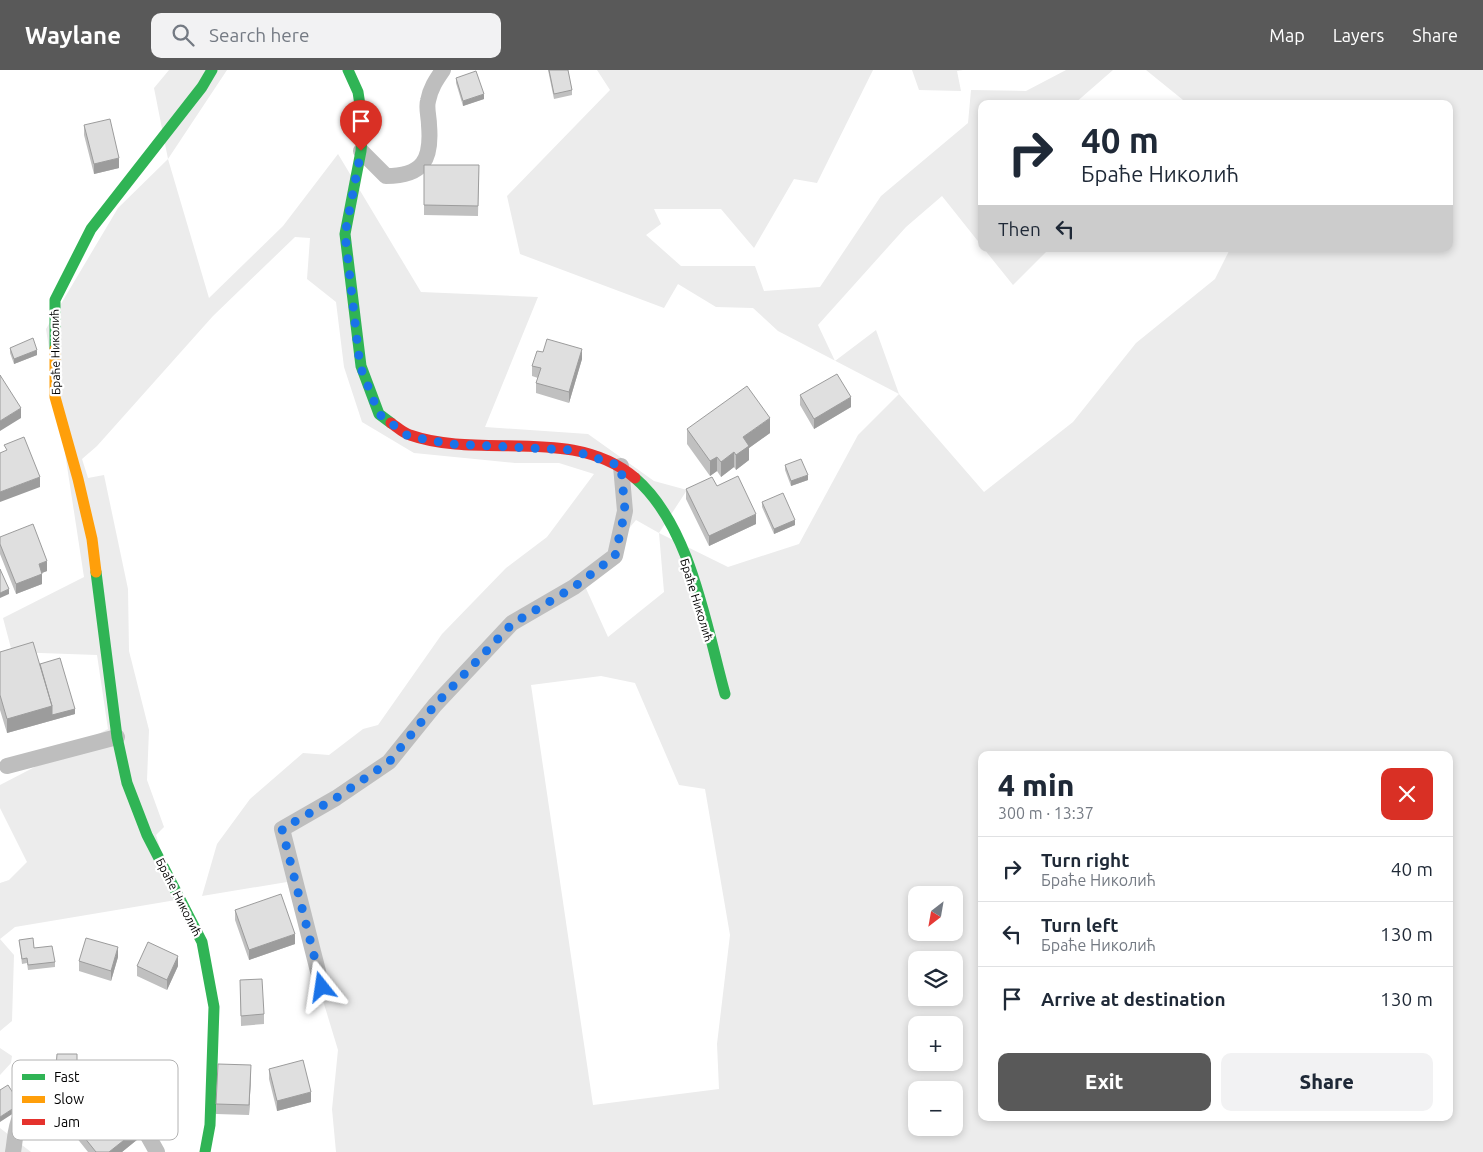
<!DOCTYPE html>
<html lang="en">
<head>
<meta charset="utf-8">
<style>
  :root { --surface:#fff; --page:#f2f2f3; --text:#1f2937; --muted:#747a83; --line:#e0e1e3; --accent:#595959 }
  body { margin:0; font-family:Ubuntu,sans-serif; background:var(--page); color:var(--text); height:100vh; display:flex; flex-direction:column; font-size:19px; white-space:nowrap }
  * { box-sizing:border-box; margin:0 }
  p { font-size:16px; color:var(--muted) }
  .icon { flex:none; width:28px; height:28px; fill:none; stroke:currentColor; stroke-width:2; stroke-linecap:round; stroke-linejoin:round }
  .map { position:relative; flex:1; overflow:hidden }
  .drawer { position:absolute; left:978px; top:681px; width:475px; height:370px; display:flex; flex-direction:column; background:var(--surface); border-radius:10px; box-shadow:0 2px 8px #0003 }
  .drawer>* { flex:none }
  .top-card { position:absolute; left:978px; top:30px; width:475px; height:152px; border-radius:10px; box-shadow:0 2px 8px #0003; background:#fff; color:var(--text); overflow:hidden }
  .needle { width:32px; rotate:211deg }
  .fabs { position:absolute; left:908px; top:816px; display:grid; gap:10px }
  .fabs a { display:grid; place-items:center; width:55px; height:55px; border-radius:10px; background:var(--surface); box-shadow:0 2px 8px #0003; font-size:25px }
  .pin { position:absolute; display:grid; place-items:center; width:42px; height:42px; color:#fff; margin:-51px -21px; border-radius:50% 50% 50% 0; rotate:-45deg; box-shadow:0 0 5px #0007 }
  .pin .icon { rotate:45deg }
  .me { position:absolute; width:55px; margin:-28px; rotate:345deg; stroke-linejoin:round; filter:drop-shadow(0 0 4px #0008) }
  .turn { display:flex; align-items:center; gap:18px; height:105px; padding:0 20px; font-size:22px }
  .turn .icon { width:65px; height:65px; stroke-width:2.5 }
  .turn b { display:block; font-size:35px; line-height:42px }
  .then { display:flex; align-items:center; height:48px; padding:0 20px; background:#0003; gap:10px; font-size:19px }
  .round { display:grid; place-items:center; flex:none; width:52px; height:52px; border-radius:10px; background:var(--page) }
  .headline { display:flex; align-items:center; justify-content:space-between; height:85px; padding:0 20px }
  h1 { font-size:30px; font-weight:800; line-height:38px }
  .primary-button { display:flex; gap:10px; margin-top:auto; padding:10px 20px }
  .primary-button a { flex:1; height:58px; border-radius:10px; background:var(--accent); color:#fff; font-size:20px; font-weight:800; line-height:58px; text-align:center }
  .primary-button a+a { background:var(--page); color:var(--text) }
  ul { padding:0; list-style:none }
  li { display:flex; align-items:center; gap:15px; height:65px; padding:0 20px; border-top:1px solid var(--line) }
  li div { flex:1 }
  li b { display:block; font-size:19px }
  li em { font-style:normal }
  header { display:flex; align-items:center; gap:30px; box-sizing:border-box; height:70px; padding:0 25px; background:var(--accent); color:#fff }
  header strong { font-size:24px }
  nav { display:flex; gap:28px; margin-inline-start:auto; font-size:18px }
  .search { width:350px; height:45px; background:var(--page); display:flex; align-items:center; gap:12px; box-sizing:border-box; padding:0 18px; border-radius:10px; color:var(--muted); font-size:19px }
  .map>svg:first-child { display:block }
  .green { fill:#ececec; fill-rule:evenodd }
  .lines { fill:none; stroke-linecap:round; stroke-linejoin:round }
  .lane { stroke:#bebebe; stroke-width:16 }
  .fast { stroke:#30b455; stroke-width:11 }
  .slow { stroke:#ff9f0a; stroke-width:11 }
  .jam { stroke:#e5322d; stroke-width:11 }
  .wall { fill:#c0c0c0 }
  .shaded-wall { fill:#9c9c9c }
  .building { fill:#dfdfdf; stroke:#9c9c9c }
  .route { stroke:#1a73e8; stroke-width:9; stroke-dasharray:0 16.2 }
  .labels { text-anchor:middle; dominant-baseline:central; stroke-width:4.5; stroke-linejoin:round; paint-order:stroke }
  .street-label { font-size:12px; fill:#000; stroke:#fff }
  .key { fill:#fff; stroke:#b2b2b2; stroke-width:1 }
  .key-label { font-size:14px; fill:#000 }
</style>
</head>
<body>
<header>
<strong>Waylane</strong>
<div class="search"><svg class="icon" aria-label="search" viewBox="0 0 24 24"><circle cx="10" cy="10" r="6"/><path d="M15 15l6 6"/></svg>Search here</div>
<nav><a>Map</a><a>Layers</a><a>Share</a></nav>
</header>
<div class="map">
<svg width="1483" height="1082" viewBox="0 0 1483 1082">
  <rect width="100%" height="100%" fill="#fff"/>
  <path class="green" d="M169 0H227L168 89 209 228 283 156 338 84 421 222 538 227 485 357 588 364 654 411 687 420 659 463 728 497 799 474 858 365 899 324 778 261 753 238 716 237 678 214 664 238 520 184 507 126 610 20 597 0H873L817 113 794 109 754 178 721 139H654L661 154 646 165 681 196H755L764 221 820 217 881 126 968 53 971 20 1026 21 1066 0H1113L1074 34H981V175L942 126 906 157 818 255 835 291 876 260 899 324 984 422 1073 352 1136 273 1215 209 1230 179H1449V34H1188L1146 0H1483V1082H336L332 1039 338 980 287 812 202 826 217 774 250 729 303 683 329 685 363 659 378 655 442 564 506 498 547 467 594 404 559 393H515L414 383 362 352 344 297 336 232 307 209 310 168 295 167 213 246 97 376 82 389 88 408 104 405 128 519 129 581 149 660 147 710 164 757 156 765 176 830 15 857 0 869V813L9 810 27 792 0 738V715L108 659 97 585 12 582 3 548 84 507 46 259 118 138 168 89 154 18ZM636 450 659 463 664 522 608 567 579 503 610 481ZM601 606 635 613 679 715 705 719 730 865 717 974 719 1019 593 1035 531 615ZM981 685H1449V1048H981ZM916 825H954V862H916ZM916 890H954V928H916ZM916 955H954V992H916ZM916 1020H954V1058H916Z
    M912 0H963L957 1 961 21 919 20Z
    M984 179H1049L1013 215Z
    M0 869 14 885 12 951 0 961Z
    M0 978 12 986 11 993 0 1005Z
    M0 1058 31 1082H0Z"/>
  <g class="lines">
    <path class="lane" d="M361 81 386 106C423 106 432 90 429 55 429 47 426 38 428 31 430 19 436 10 443 0
      M7 696 117 667
      M322 917 282 759 336 728 389 692 435 635 512 553 574 517 615 486 625 441 621 396
      M13 1082C15 1072 15 1057 20 1048 36 1020 86 1003 114 1024 134 1038 145 1061 157 1082"/>
    <path class="fast" d="M348 0 358 22 363 55 361 81 345 164 361 296 379 344 391 353
      M55 279V230L91 159 202 17 212 0
      M635 408C691 456 706 556 725 624
      M96 502 117 667 127 713 147 765 202 872 214 937 210 1055 205 1082"/>
    <path class="slow" d="M55 279V327L78 409 92 469 96 502"/>
    <path class="jam" d="M391 353C397 357 403 363 410 365 481 390 573 355 635 408"/>
  </g>
  <path class="wall" d="M548 0H568L572 20V25L554 29Z
    M456 8 484 29 463 36 456 13Z
    M84 55 119 98 94 104 84 65Z
    M424 95H479L478 146 424 145Z
    M10 278 37 285 14 294 10 283Z
    M543 282 582 289 569 333 536 323V313L538 308 532 306V296Z
    M800 325 851 337 814 359 800 335Z
    M687 359 770 363 749 378V390L736 400 734 397 721 407 717 401 710 406 687 374Z
    M785 395 808 410 791 416 785 400Z
    M717 416 756 454 709 476 686 429V419Z
    M762 432 795 455 774 464 762 437Z
    M0 467 47 501 42 503V514L16 524 0 484Z
    M0 582 40 594 75 644 7 663 0 640Z
    M235 840 295 874 249 890 235 850Z
    M19 870 34 878 55 892V897L28 900 27 893 22 894Z
    M118 887 111 911 79 901V891Z
    M137 896H178L167 920 137 906Z
    M240 910 264 944V954L241 956Z
    M57 984H77V1003H56Z
    M269 999 311 1032 277 1041 269 1009Z
    M251 1005 249 1045 216 1044V1034Z
    M98 1039 138 1069 122 1082H88L76 1067V1057L78 1055V1049Z"/>
  <path class="shaded-wall" d="M484 24V29L463 36V31Z
    M119 88V98L94 104V94Z
    M582 279V289L569 333V322Z
    M37 280V285L14 294V289Z
    M851 327V337L814 359V349Z
    M21 338V348L0 361V351Z
    M770 348V363L749 378V390L736 400V385L743 367Z
    M734 382V397L721 407V392Z
    M717 387V401L710 406V391Z
    M808 405V410L791 416V411Z
    M40 407V417L0 432V422Z
    M756 444V454L709 476V466Z
    M795 450V455L774 464V459Z
    M47 491V501L39 504V494Z
    M42 504V514L16 524V514Z
    M9 519V524L0 528V523Z
    M52 636 75 639V644L7 663V649Z
    M295 864V874L249 890V880Z
    M118 877V887L111 911V901Z
    M178 886V896L167 920V910Z
    M251 995V1005L249 1045V1035Z
    M311 1022V1032L277 1041V1031Z
    M20 1034V1039L0 1052V1047Z
    M138 1059V1069L122 1082H109Z"/>
  <path class="building" d="M549 0H568L572 20 554 24Z
    M476 1 484 24 463 31 456 8Z
    M110 49 119 88 94 94 84 55Z
    M424 95H479L478 136 424 135Z
    M33 268 37 280 14 289 10 278Z
    M547 269 582 279 569 322 536 313 541 298 532 296 537 281 543 282Z
    M837 304 851 327 814 349 800 325Z
    M0 305 21 338 0 351Z
    M747 316 770 348 743 367 749 376 736 385 734 382 721 392 717 387 710 391 687 359Z
    M24 367 40 407 0 422V383L7 380 4 375Z
    M801 389 808 405 791 411 785 395Z
    M738 406 756 444 709 466 686 419 712 407 717 416Z
    M783 423 795 450 774 459 762 432Z
    M33 454 47 491 39 494 42 504 16 514 0 474V467Z
    M0 499 9 519 0 523Z
    M33 572 52 636 7 649 0 625V582Z
    M60 588 75 639 52 645V636L40 594Z
    M281 824 295 864 249 880 235 840Z
    M33 868 34 878 52 876 55 892 28 895 27 888 22 889 19 870Z
    M86 868 118 877 111 901 79 891Z
    M148 872 178 886 167 910 137 896Z
    M262 909 264 944 241 946 240 910Z
    M57 984H77V998H56Z
    M303 990 311 1022 277 1031 269 999Z
    M218 994 251 995 249 1035 216 1034Z
    M8 1015 20 1034 0 1047V1020Z
    M112 1027 138 1059 109 1082H96L76 1057 81 1053 78 1049 95 1035 98 1039Z"/>
  <g class="lines">
    <path class="route" d="M322 917 282 759 336 728 389 692 435 635 512 554 574 517 615 486 625 441 621 396 571 380 450 374 408 366 379 344 360 296 345 164 361 81"/>
  </g>
  <g class="labels">
    <g class="street-label">
      <text transform="translate(55 282) rotate(-91)">Браће Николић</text>
      <text transform="translate(697 530) rotate(73)">Браће Николић</text>
      <text transform="translate(179 827) rotate(63)">Браће Николић</text>
    </g>
  </g>
  <rect x="12" y="990" width="166" height="80" rx="8" class="key"/>
  <rect x="22" y="1004" width="23" height="6" fill="#30b455"/>
  <rect x="22" y="1026" width="23" height="7" fill="#ff9f0a"/>
  <rect x="22" y="1049" width="23" height="6" fill="#e5322d"/>
  <g class="key-label">
    <text x="54" y="1012">Fast</text>
    <text x="54" y="1034">Slow</text>
    <text x="54" y="1057">Jam</text>
  </g>
</svg>
<div class="fabs">
<a><svg class="needle" viewBox="-14 -14 28 28"><path d="M0-13l5 13h-10z" fill="#e53935"/><path d="M0 13l5-13h-10z" fill="#747a83"/></svg></a>
<a><svg class="icon" aria-label="layers" viewBox="0 0 24 24"><path d="M12 4l9 5-9 5-9-5zM3 14l9 5 9-5"/></svg></a>
<a>+</a>
<a>−</a>
</div>
<div class="pin" style="left:361px;top:81px;background:#d93025"><svg class="icon" aria-label="arrive" viewBox="0 0 24 24"><path d="M6 21V4h12l-3 4 3 4H6"/></svg></div>
<svg class="me" style="left:322px;top:917px" viewBox="-20 -20 40 40"><path d="M0-17L14 15 0 8-14 15z" fill="#1a73e8" stroke="#fff" stroke-width="4"/></svg>
<div class="top-card">
<div class="turn"><svg class="icon" aria-label="right" viewBox="0 0 24 24"><path d="M7 20v-9h11M14 6l5 5-5 5"/></svg><div><b>40 m</b>Браће Николић</div></div>
<div class="then">Then<svg class="icon" aria-label="left" viewBox="0 0 24 24"><path d="M17 20v-9H6M10 6l-5 5 5 5"/></svg></div>
</div>
<section class="drawer">
<div class="headline"><div><h1>4 min</h1><p>300 m · 13:37</p></div><a class="round" style="background:#d93025;color:#fff"><svg class="icon" aria-label="close" viewBox="0 0 24 24"><path d="M6 6l12 12M18 6L6 18"/></svg></a></div>
<ul>
<li><svg class="icon" aria-label="right" viewBox="0 0 24 24"><path d="M7 20v-9h11M14 6l5 5-5 5"/></svg><div><b>Turn right</b><p>Браће Николић</p></div><em>40 m</em></li>
<li><svg class="icon" aria-label="left" viewBox="0 0 24 24"><path d="M17 20v-9H6M10 6l-5 5 5 5"/></svg><div><b>Turn left</b><p>Браће Николић</p></div><em>130 m</em></li>
<li><svg class="icon" aria-label="arrive" viewBox="0 0 24 24"><path d="M6 21V4h12l-3 4 3 4H6"/></svg><div><b>Arrive at destination</b></div><em>130 m</em></li>
</ul>
<div class="primary-button"><a>Exit</a><a>Share</a></div>
</section>
</div>
</body>
</html>
